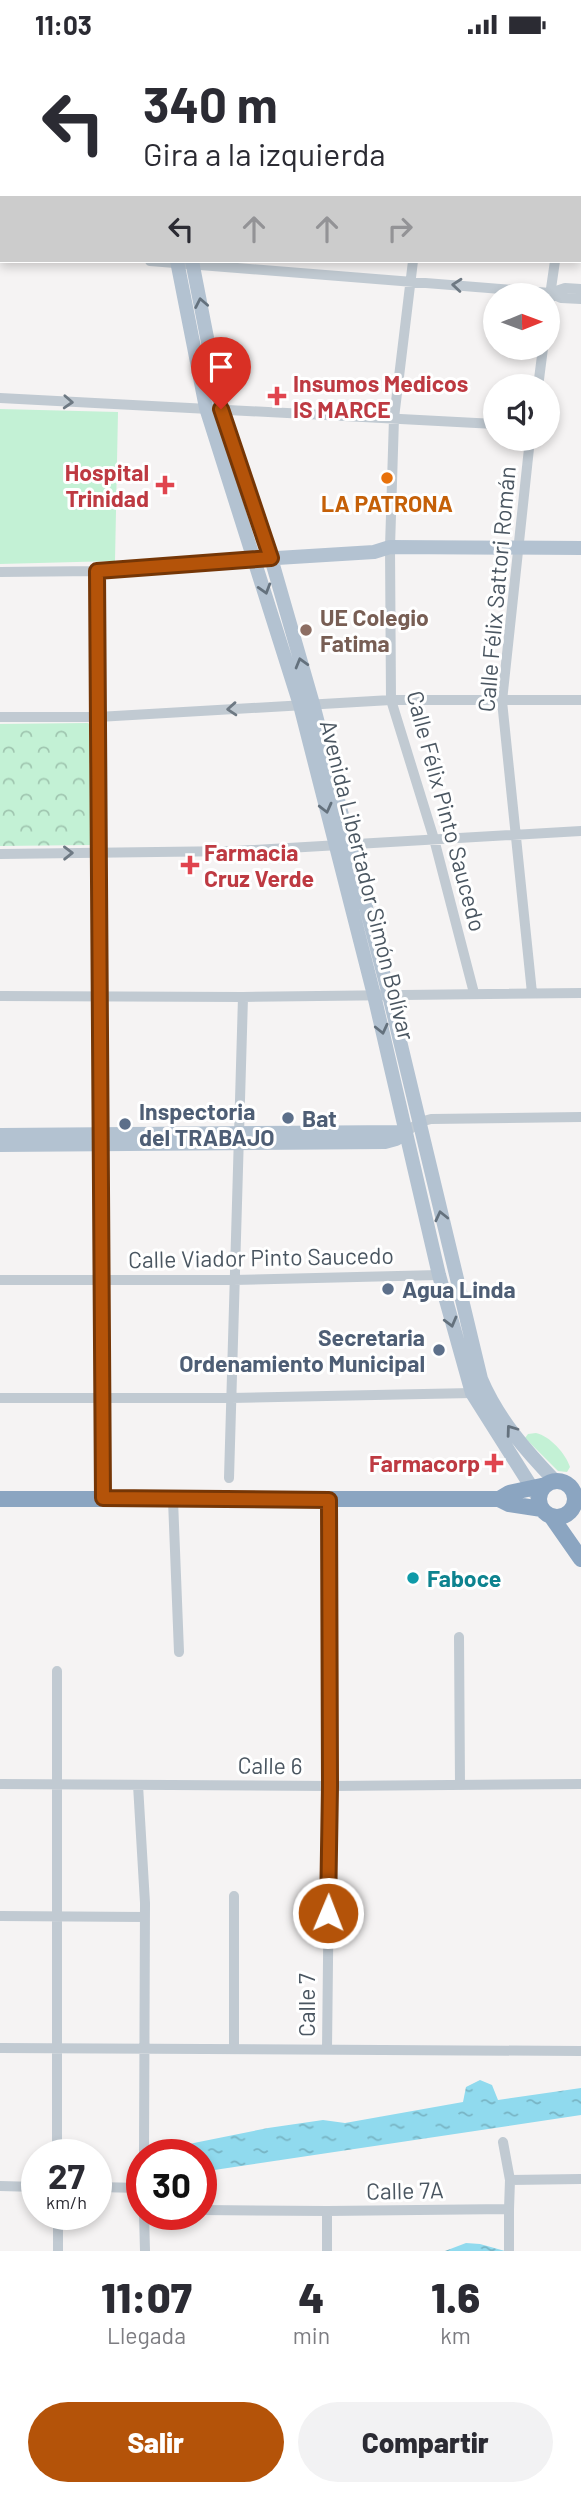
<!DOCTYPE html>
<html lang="es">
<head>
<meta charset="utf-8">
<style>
  :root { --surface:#fff; --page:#f2f2f3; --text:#2b2b33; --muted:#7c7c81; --accent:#b45309 }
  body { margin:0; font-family:Barlow,sans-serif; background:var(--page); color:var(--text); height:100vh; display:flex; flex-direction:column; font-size:26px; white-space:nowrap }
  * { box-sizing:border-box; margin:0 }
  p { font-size:23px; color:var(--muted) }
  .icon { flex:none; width:38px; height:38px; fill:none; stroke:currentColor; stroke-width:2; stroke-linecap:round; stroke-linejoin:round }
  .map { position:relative; height:2202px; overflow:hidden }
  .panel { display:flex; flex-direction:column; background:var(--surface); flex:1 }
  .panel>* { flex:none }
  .top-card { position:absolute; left:0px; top:0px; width:581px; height:214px; box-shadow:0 4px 10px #0003; background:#fff; color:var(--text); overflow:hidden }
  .needle { width:46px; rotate:89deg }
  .controls { position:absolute; left:483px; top:234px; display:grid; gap:14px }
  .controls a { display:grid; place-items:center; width:77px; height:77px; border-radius:50%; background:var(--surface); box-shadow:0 4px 10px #0003; font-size:35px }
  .speed { position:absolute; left:21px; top:2090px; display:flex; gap:14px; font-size:35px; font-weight:700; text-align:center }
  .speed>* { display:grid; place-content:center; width:91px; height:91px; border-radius:50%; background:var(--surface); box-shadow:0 4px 10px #0003; line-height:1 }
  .speed small { font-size:18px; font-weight:400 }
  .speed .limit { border:10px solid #d22; background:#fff; color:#111 }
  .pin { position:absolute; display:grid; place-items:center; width:60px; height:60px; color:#fff; margin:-72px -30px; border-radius:50% 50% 50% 0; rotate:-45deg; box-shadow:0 0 7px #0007 }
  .pin .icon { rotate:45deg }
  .me { position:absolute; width:77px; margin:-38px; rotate:1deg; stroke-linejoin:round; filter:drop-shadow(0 0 5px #0008) }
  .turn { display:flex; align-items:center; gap:24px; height:147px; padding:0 28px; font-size:32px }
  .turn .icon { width:91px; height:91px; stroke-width:2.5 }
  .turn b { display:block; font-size:49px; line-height:60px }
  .lanes { display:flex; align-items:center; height:66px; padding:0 28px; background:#0003; justify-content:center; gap:35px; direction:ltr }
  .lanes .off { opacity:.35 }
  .eta { display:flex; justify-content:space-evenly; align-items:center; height:119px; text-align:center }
  .eta b { font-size:42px; font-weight:800; line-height:49px }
  .cta { display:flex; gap:14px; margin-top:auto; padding:14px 28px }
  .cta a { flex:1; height:80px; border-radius:42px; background:var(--accent); color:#fff; font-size:28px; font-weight:800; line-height:80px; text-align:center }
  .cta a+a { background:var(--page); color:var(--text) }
  .status { display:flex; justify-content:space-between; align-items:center; height:49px; padding:0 35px; background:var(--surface); direction:ltr }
  .status svg { height:19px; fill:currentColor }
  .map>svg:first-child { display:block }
  .park { fill:url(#park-crowns) }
  .garden { fill:#c3f1d5 }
  .water { fill:url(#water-ripples) }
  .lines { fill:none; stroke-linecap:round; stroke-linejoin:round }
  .minor { stroke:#c1cad2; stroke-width:10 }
  .major { stroke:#b3c2d1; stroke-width:14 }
  .highway { stroke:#8ba5c1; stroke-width:16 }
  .oneway { stroke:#6e7983 }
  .oneway2 { stroke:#64717d }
  .route-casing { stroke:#753606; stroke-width:18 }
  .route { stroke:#b45309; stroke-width:12 }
  .health-dot { fill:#e0444e; stroke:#fff; stroke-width:2.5 }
  .food-dot { fill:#e8710a; stroke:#fff; stroke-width:2.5 }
  .education-dot { fill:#8d6e63; stroke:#fff; stroke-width:2.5 }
  .service-dot { fill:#5c6f8a; stroke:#fff; stroke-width:2.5 }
  .culture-dot { fill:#0f9aa8; stroke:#fff; stroke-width:2.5 }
  .labels { text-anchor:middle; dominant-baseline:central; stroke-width:6; stroke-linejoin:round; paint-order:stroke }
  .health-label { font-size:23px; font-weight:bold; fill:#be3a42; stroke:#fff; text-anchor:start }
  .food-label { font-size:23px; font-weight:bold; fill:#c56008; stroke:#fff }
  .street-label { font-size:23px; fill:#4a5661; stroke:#fff }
  .education-label { font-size:23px; font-weight:bold; fill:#785e54; stroke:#fff; text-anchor:start }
  .service-label { font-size:23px; font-weight:bold; fill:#4e5e75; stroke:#fff; text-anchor:start }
  .culture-label { font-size:23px; font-weight:bold; fill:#0d838f; stroke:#fff; text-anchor:start }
</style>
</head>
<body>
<div class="status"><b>11:03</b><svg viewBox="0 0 49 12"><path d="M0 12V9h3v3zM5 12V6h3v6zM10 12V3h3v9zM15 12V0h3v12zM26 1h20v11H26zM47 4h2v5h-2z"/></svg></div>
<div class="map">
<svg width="581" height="2202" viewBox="0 0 581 2202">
  <defs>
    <pattern id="park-crowns" width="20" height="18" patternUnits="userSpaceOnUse" patternTransform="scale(1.75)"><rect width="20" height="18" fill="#c3f1d5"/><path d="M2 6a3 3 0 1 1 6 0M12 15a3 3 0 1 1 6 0" fill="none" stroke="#a0c6b0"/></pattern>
    <pattern id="water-ripples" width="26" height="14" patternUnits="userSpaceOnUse" patternTransform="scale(1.75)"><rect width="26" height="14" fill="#90daee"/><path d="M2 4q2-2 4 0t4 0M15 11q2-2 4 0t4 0" fill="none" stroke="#78b4c4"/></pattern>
  </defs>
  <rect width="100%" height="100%" fill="#f5f3f3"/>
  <path class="park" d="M88 674 94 679 96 790 91 796 0 797V675Z"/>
  <path class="garden" d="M0 360 118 363 115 512 0 515Z
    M536 1384C550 1387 566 1405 570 1418L567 1423 558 1422 525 1389 528 1385Z"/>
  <path class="water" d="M480 2031 492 2036 498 2051 581 2039V2066L201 2123V2105H161L159 2101 268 2079 323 2071 345 2074 463 2053 466 2038Z
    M466 2194 480 2195 505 2202H445Z"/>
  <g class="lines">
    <path class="minor" d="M304 2V0
      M438 2V0
      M579 53 581 43
      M0 202H2
      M150 212 550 244 561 249 581 250
      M413 212 394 369 390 498 391 651 434 790 474 944
      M550 244 565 239 581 240
      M548 260 555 212
      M538 338 543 299
      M0 349 495 375
      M530 390 502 652 532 944
      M97 522 103 1449
      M0 523 97 522 255 511
      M0 668H98L391 651H581
      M0 805 235 802 581 782
      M0 947 243 948 581 944
      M406 1083 420 1073 431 1070 581 1068
      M0 1231H233L439 1226
      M0 1349H231L472 1344
      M229 1429 243 948
      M173 1451 179 1603
      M459 1588 460 1735
      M0 1735 330 1737 581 1735
      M138 1736 145 1854 144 2105
      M234 1847V2000
      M0 1867 145 1868
      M0 1999 581 2002
      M327 2000 330 1737 329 1451
      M503 2093 510 2131
      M57 2105V1622
      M0 2137 37 2138
      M96 2138 142 2139
      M509 2160V2201
      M201 2161 327 2162 509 2160 510 2131 581 2130
      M327 2162V2202
      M144 2165 145 2202
      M58 2202V2165"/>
    <path class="major" d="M141 0V2
      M154 0 155 2
      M0 61H2
      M579 93H581
      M579 107H581
      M177 212 206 359 300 656 374 946 439 1226 472 1344 539 1450
      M192 212 221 360 271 509 313 655 389 946 481 1330C498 1370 526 1402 555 1432
      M261 510 374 503 390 498 581 499
      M0 1086 406 1083
      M0 1096 385 1093 396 1090 406 1083"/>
    <path class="highway" d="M539 1450a18 18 0 1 1 36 0a18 18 0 1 1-36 0Z
      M0 1450H499L509 1455 542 1460
      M499 1450 509 1444 546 1436
      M551 1467 581 1510"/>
  </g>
  <defs><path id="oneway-chevron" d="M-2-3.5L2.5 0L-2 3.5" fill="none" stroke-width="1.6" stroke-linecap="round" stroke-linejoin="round" transform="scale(1.75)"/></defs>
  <g class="oneway">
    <use href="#oneway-chevron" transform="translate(457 236) rotate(-175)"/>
    <use href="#oneway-chevron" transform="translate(68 353) rotate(3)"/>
    <use href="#oneway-chevron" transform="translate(232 660) rotate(176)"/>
    <use href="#oneway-chevron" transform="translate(68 804) rotate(-1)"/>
  </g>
  <g class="oneway2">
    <use href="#oneway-chevron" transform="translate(201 254) rotate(-101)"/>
    <use href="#oneway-chevron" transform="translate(265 540) rotate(73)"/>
    <use href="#oneway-chevron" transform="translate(301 614) rotate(-106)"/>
    <use href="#oneway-chevron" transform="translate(326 759) rotate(76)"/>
    <use href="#oneway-chevron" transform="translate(382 980) rotate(77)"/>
    <use href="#oneway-chevron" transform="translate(441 1167) rotate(-103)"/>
    <use href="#oneway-chevron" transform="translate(451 1273) rotate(75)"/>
    <use href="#oneway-chevron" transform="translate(511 1381) rotate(-126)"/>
  </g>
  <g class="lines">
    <g class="route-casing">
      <path id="route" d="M221 360 271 509 97 522 103 1449 329 1451 330 1737 328 1864"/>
    </g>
    <use href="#route" class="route"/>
  </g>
  <g class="health-dot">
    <path d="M273.5 336.5h7v7h7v7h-7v7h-7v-7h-7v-7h7z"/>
    <path d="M161.5 425.5h7v7h7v7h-7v7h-7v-7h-7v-7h7z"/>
    <path d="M186.5 805.5h7v7h7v7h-7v7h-7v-7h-7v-7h7z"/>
    <path d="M490.5 1403.5h7v7h7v7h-7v7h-7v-7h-7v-7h7z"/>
  </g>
  <circle class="food-dot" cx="387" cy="429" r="7"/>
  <circle class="education-dot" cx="306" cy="581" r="7"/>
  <g class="service-dot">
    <circle cx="288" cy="1069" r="7"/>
    <circle cx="125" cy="1075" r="7"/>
    <circle cx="388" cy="1240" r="7"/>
    <circle cx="439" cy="1301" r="7"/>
  </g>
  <circle class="culture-dot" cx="413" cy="1529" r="7"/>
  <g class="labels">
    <g class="health-label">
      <text x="293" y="334">Insumos Medicos<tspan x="293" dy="26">IS MARCE</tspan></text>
      <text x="149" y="423" text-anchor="end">Hospital<tspan x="149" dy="26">Trinidad</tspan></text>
      <text x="204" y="803">Farmacia<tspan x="204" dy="26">Cruz Verde</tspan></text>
      <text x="480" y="1414" text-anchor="end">Farmacorp</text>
    </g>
    <g class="food-label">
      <text x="387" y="454">LA PATRONA</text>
    </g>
    <g class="street-label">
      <text transform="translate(496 540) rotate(-85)">Calle Félix Sattori Román</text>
      <text transform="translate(447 762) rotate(75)">Calle Félix Pinto Saucedo</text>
      <text transform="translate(368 831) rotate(76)">Avenida Libertador Simón Bolívar</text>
      <text transform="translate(261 1208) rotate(-1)">Calle Viador Pinto Saucedo</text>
      <text transform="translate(270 1716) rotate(1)">Calle 6</text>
      <text transform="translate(306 1956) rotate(-90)">Calle 7</text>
      <text transform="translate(405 2141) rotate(-1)">Calle 7A</text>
    </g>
    <g class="education-label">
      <text x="320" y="568">UE Colegio<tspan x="320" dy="26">Fatima</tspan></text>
    </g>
    <g class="service-label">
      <text x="139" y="1062">Inspectoria<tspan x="139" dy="26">del TRABAJO</tspan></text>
      <text x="302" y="1069">Bat</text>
      <text x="402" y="1240">Agua Linda</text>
      <text x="425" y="1288" text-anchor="end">Secretaria<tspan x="425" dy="26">Ordenamiento Municipal</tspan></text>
    </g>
    <g class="culture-label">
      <text x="427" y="1529">Faboce</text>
    </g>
  </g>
</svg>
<div class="controls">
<a><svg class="needle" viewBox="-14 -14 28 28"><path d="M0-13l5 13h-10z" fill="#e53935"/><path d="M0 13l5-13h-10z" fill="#7c7c81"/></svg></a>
<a><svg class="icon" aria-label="sound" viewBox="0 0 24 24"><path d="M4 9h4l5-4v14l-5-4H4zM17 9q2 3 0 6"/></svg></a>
</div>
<div class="speed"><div>27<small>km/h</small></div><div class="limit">30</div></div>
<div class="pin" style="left:221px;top:360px;background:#d93025"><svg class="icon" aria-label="arrive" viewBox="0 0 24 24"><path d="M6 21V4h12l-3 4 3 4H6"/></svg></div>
<svg class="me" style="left:328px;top:1864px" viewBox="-20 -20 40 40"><circle r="17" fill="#b45309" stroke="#fff" stroke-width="3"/><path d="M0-11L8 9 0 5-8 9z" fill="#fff"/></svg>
<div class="top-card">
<div class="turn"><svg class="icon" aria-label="left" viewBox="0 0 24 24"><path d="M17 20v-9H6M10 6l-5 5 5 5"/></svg><div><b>340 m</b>Gira a la izquierda</div></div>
<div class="lanes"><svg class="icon" aria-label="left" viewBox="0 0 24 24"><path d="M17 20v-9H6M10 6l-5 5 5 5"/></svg><svg class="icon off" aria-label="ahead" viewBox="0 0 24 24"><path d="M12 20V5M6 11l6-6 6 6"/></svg><svg class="icon off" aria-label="ahead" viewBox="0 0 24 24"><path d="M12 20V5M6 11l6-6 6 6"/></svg><svg class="icon off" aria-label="right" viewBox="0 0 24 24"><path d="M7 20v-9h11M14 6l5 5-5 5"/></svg></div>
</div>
</div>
<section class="panel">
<div class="eta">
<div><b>11:07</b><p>Llegada</p></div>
<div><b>4</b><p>min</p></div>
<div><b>1.6</b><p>km</p></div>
</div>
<div class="cta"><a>Salir</a><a>Compartir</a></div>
</section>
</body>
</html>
